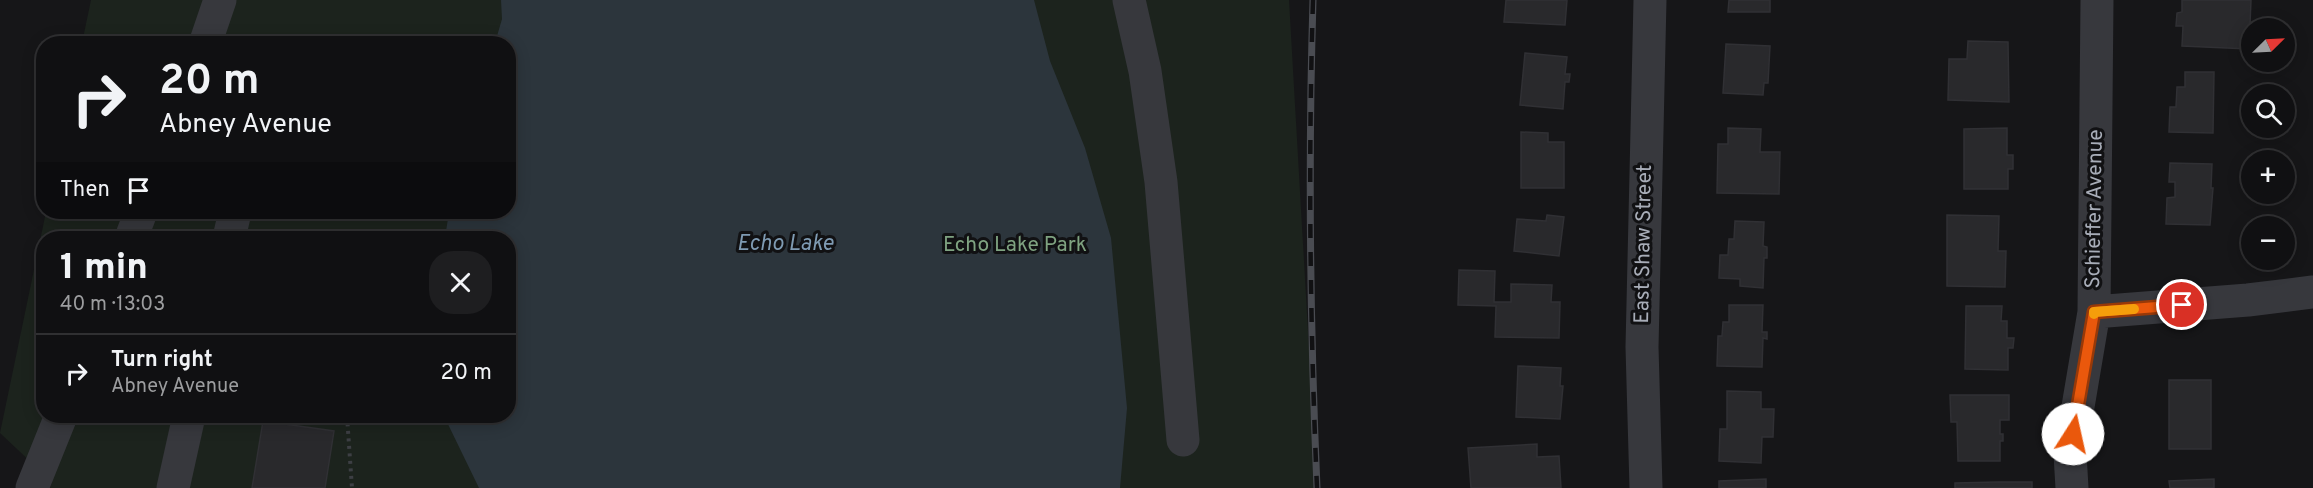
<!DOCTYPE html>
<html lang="en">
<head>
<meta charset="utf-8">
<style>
  :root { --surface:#101012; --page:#1e1e20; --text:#f1f3f6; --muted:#9c9d9f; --line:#303032 }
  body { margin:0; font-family:Overpass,sans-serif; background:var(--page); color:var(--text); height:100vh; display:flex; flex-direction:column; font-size:22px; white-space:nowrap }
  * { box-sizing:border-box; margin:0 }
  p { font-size:20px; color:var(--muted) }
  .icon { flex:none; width:33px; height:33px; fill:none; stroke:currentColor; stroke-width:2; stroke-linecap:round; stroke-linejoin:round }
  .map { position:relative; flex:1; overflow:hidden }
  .sheet { position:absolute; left:36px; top:231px; width:480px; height:192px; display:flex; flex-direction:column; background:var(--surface); border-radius:24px; box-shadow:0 3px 15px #0003,0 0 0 2px var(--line) }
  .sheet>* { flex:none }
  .hud { position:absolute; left:36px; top:36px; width:480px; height:183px; border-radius:24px; box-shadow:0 3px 15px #0003,0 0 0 2px var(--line); background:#101012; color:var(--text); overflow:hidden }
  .needle { width:39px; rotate:66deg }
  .buttons { position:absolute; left:2241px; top:18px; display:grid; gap:12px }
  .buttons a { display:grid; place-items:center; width:54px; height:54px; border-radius:50%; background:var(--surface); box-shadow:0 3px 15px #0003,0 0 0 2px var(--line); font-size:30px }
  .pin { position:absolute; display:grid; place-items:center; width:51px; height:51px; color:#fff; margin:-26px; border:3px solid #fff; border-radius:50%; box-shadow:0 2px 6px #0007 }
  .me { position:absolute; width:66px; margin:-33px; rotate:10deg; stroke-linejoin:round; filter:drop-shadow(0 0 4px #0008) }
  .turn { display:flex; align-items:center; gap:21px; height:126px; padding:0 24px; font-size:27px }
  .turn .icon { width:78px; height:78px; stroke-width:2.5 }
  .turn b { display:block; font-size:42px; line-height:51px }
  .then { display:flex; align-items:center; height:57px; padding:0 24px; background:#0003; gap:12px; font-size:22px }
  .round { display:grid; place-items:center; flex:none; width:63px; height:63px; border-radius:24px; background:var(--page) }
  .head { display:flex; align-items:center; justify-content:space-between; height:102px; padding:0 24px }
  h1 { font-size:36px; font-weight:800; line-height:45px }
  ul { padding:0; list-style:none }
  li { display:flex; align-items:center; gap:18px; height:78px; padding:0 24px; border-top:2px solid var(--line) }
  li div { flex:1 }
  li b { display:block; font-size:22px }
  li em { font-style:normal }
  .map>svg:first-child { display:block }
  .green { fill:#1c231d; fill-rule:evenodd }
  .water { fill:#2c353c }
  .building { fill:#29292c; stroke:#303034; stroke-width:1.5 }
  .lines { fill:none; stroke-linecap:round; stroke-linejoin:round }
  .path { stroke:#3d3f44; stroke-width:4; stroke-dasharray:3 4.5; stroke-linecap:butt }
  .minor { stroke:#37383d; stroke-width:33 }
  .rail-casing { stroke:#4a4c52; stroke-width:7 }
  .rail { stroke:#111113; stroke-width:4.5; stroke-dasharray:14; stroke-linecap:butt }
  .route-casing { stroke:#983908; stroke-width:15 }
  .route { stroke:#ea580c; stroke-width:10 }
  .slow { stroke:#f59e0b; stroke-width:10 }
  .labels { text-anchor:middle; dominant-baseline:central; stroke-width:6; stroke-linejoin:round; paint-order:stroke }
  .street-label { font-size:21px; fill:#a8adb8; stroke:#111113 }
  .park-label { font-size:21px; fill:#7fa381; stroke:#111113 }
  .water-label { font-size:22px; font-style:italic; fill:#7f9bb3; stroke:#111113 }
</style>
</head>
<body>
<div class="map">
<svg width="2313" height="488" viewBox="0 0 2313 488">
  <rect width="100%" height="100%" fill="#161618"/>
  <path class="green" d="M91 0H1289L1317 488H50L52 482 0 433 46 212H508V44L82 43ZM44 238H508V416H44Z"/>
  <path class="water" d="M501 0H1034L1050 61 1085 148 1111 238 1127 408 1120 488H479L444 416H508V238H445L449 212H508V44L495 43 502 19Z"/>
  <path class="building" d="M1506 0H1567L1565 25 1504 22Z
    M1729 0H1770V12H1728Z
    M2182 0H2251L2249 49 2182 46 2183 26H2176L2177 13 2182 12Z
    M1968 41 2008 42 2009 102 1948 100 1949 59H1967Z
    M1726 44 1770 46 1768 83H1764L1763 95 1723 93Z
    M1525 53 1567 57 1565 74H1570L1569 82H1565L1563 109 1520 105Z
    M2185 72H2214L2213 133 2169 132 2170 107H2176L2177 87H2185Z
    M1728 128 1761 129 1760 152H1780L1779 194 1717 193 1718 144H1728Z
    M2007 128V155H2013V169H2008V189H1964V129Z
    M1521 132 1548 133V142H1564V188H1521Z
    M2170 163 2212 164 2211 188H2213L2210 225 2166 224 2167 198 2175 197V182H2169Z
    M1547 215 1564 217 1559 256 1514 251 1517 219 1546 221Z
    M1947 215 1999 216 1998 251H2006L2005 287 1947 286Z
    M1735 221 1764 222 1763 246 1767 247V258H1764L1763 288 1740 286V279L1719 278 1720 255H1728L1729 239H1734Z
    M1459 270 1495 271 1494 302H1511V284L1552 285 1551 302H1560L1559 338 1495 337 1496 306 1458 305Z
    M1729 305H1763L1762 332H1767V339L1763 338 1762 367 1717 366 1718 336H1722L1723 322H1729Z
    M1966 306H2002L2001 321H2007V338H2014L2013 348H2008V370L1965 369Z
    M1518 366 1561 368 1560 386H1563L1560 419 1516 417Z
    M2169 380H2211V449H2169Z
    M1727 391 1761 392V409H1774L1773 437H1762L1761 463 1719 461 1720 429H1727Z
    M1950 395H2009V420H2000V434H2003V441H2000V461H1958L1957 422H1951Z
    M263 421 334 431 325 488H252Z
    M1537 444V457L1559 456 1561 488H1471L1468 448Z
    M1766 479V488H1719V481Z
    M2214 479V488H2170L2169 481Z
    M1998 482H2032V488H1955V483Z"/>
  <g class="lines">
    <path class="path" d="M347 416 352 488"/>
    <path class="minor" d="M1129 0 1145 71 1161 182 1183 440
      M205 44 220 0
      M131 238 141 212
      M229 238 235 212
      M2094 312 2248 300 2313 292
      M32 488 61 416
      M173 488 189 416
      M1646 488 1642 347 1650 0
      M2072 488 2070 454 2094 312 2097 0"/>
    <g class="rail-casing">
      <path id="rail" d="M1313 0C1308 163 1310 325 1317 488"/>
    </g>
    <use href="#rail" class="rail"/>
  </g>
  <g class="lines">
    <g class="route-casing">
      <path id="route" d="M2073 434 2094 312 2182 305"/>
    </g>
    <use href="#route" class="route"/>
    <path class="slow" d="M2094 314V312L2134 309"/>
  </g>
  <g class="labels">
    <g class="street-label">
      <text transform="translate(2095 209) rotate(-89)">Schieffer Avenue</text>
      <text transform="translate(1644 244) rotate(-89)">East Shaw Street</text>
    </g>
    <g class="park-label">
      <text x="1015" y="245">Echo Lake Park</text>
    </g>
    <g class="water-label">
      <text x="785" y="244">Echo Lake</text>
    </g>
  </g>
</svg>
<div class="buttons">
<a><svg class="needle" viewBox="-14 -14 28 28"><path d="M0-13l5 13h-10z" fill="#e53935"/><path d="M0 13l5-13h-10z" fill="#9c9d9f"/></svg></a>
<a><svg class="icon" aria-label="search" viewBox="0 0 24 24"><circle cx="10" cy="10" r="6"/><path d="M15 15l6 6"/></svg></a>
<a>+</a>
<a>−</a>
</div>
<div class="pin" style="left:2182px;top:305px;background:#d93025"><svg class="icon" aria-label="arrive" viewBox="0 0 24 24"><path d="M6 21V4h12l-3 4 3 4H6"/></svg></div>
<svg class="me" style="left:2073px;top:434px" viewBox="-20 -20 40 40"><circle r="19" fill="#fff"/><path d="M0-13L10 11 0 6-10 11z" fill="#ea580c"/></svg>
<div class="hud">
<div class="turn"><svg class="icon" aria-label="right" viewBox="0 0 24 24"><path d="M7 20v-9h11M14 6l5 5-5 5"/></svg><div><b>20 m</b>Abney Avenue</div></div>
<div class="then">Then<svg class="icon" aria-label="arrive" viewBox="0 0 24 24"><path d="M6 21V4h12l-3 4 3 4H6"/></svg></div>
</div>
<section class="sheet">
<div class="head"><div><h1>1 min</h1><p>40 m · 13:03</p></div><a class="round"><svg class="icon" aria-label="close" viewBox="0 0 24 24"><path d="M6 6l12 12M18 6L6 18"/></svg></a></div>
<ul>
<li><svg class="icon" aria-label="right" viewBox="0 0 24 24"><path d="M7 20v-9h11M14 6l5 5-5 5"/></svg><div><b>Turn right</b><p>Abney Avenue</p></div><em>20 m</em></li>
</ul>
</section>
</div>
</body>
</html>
